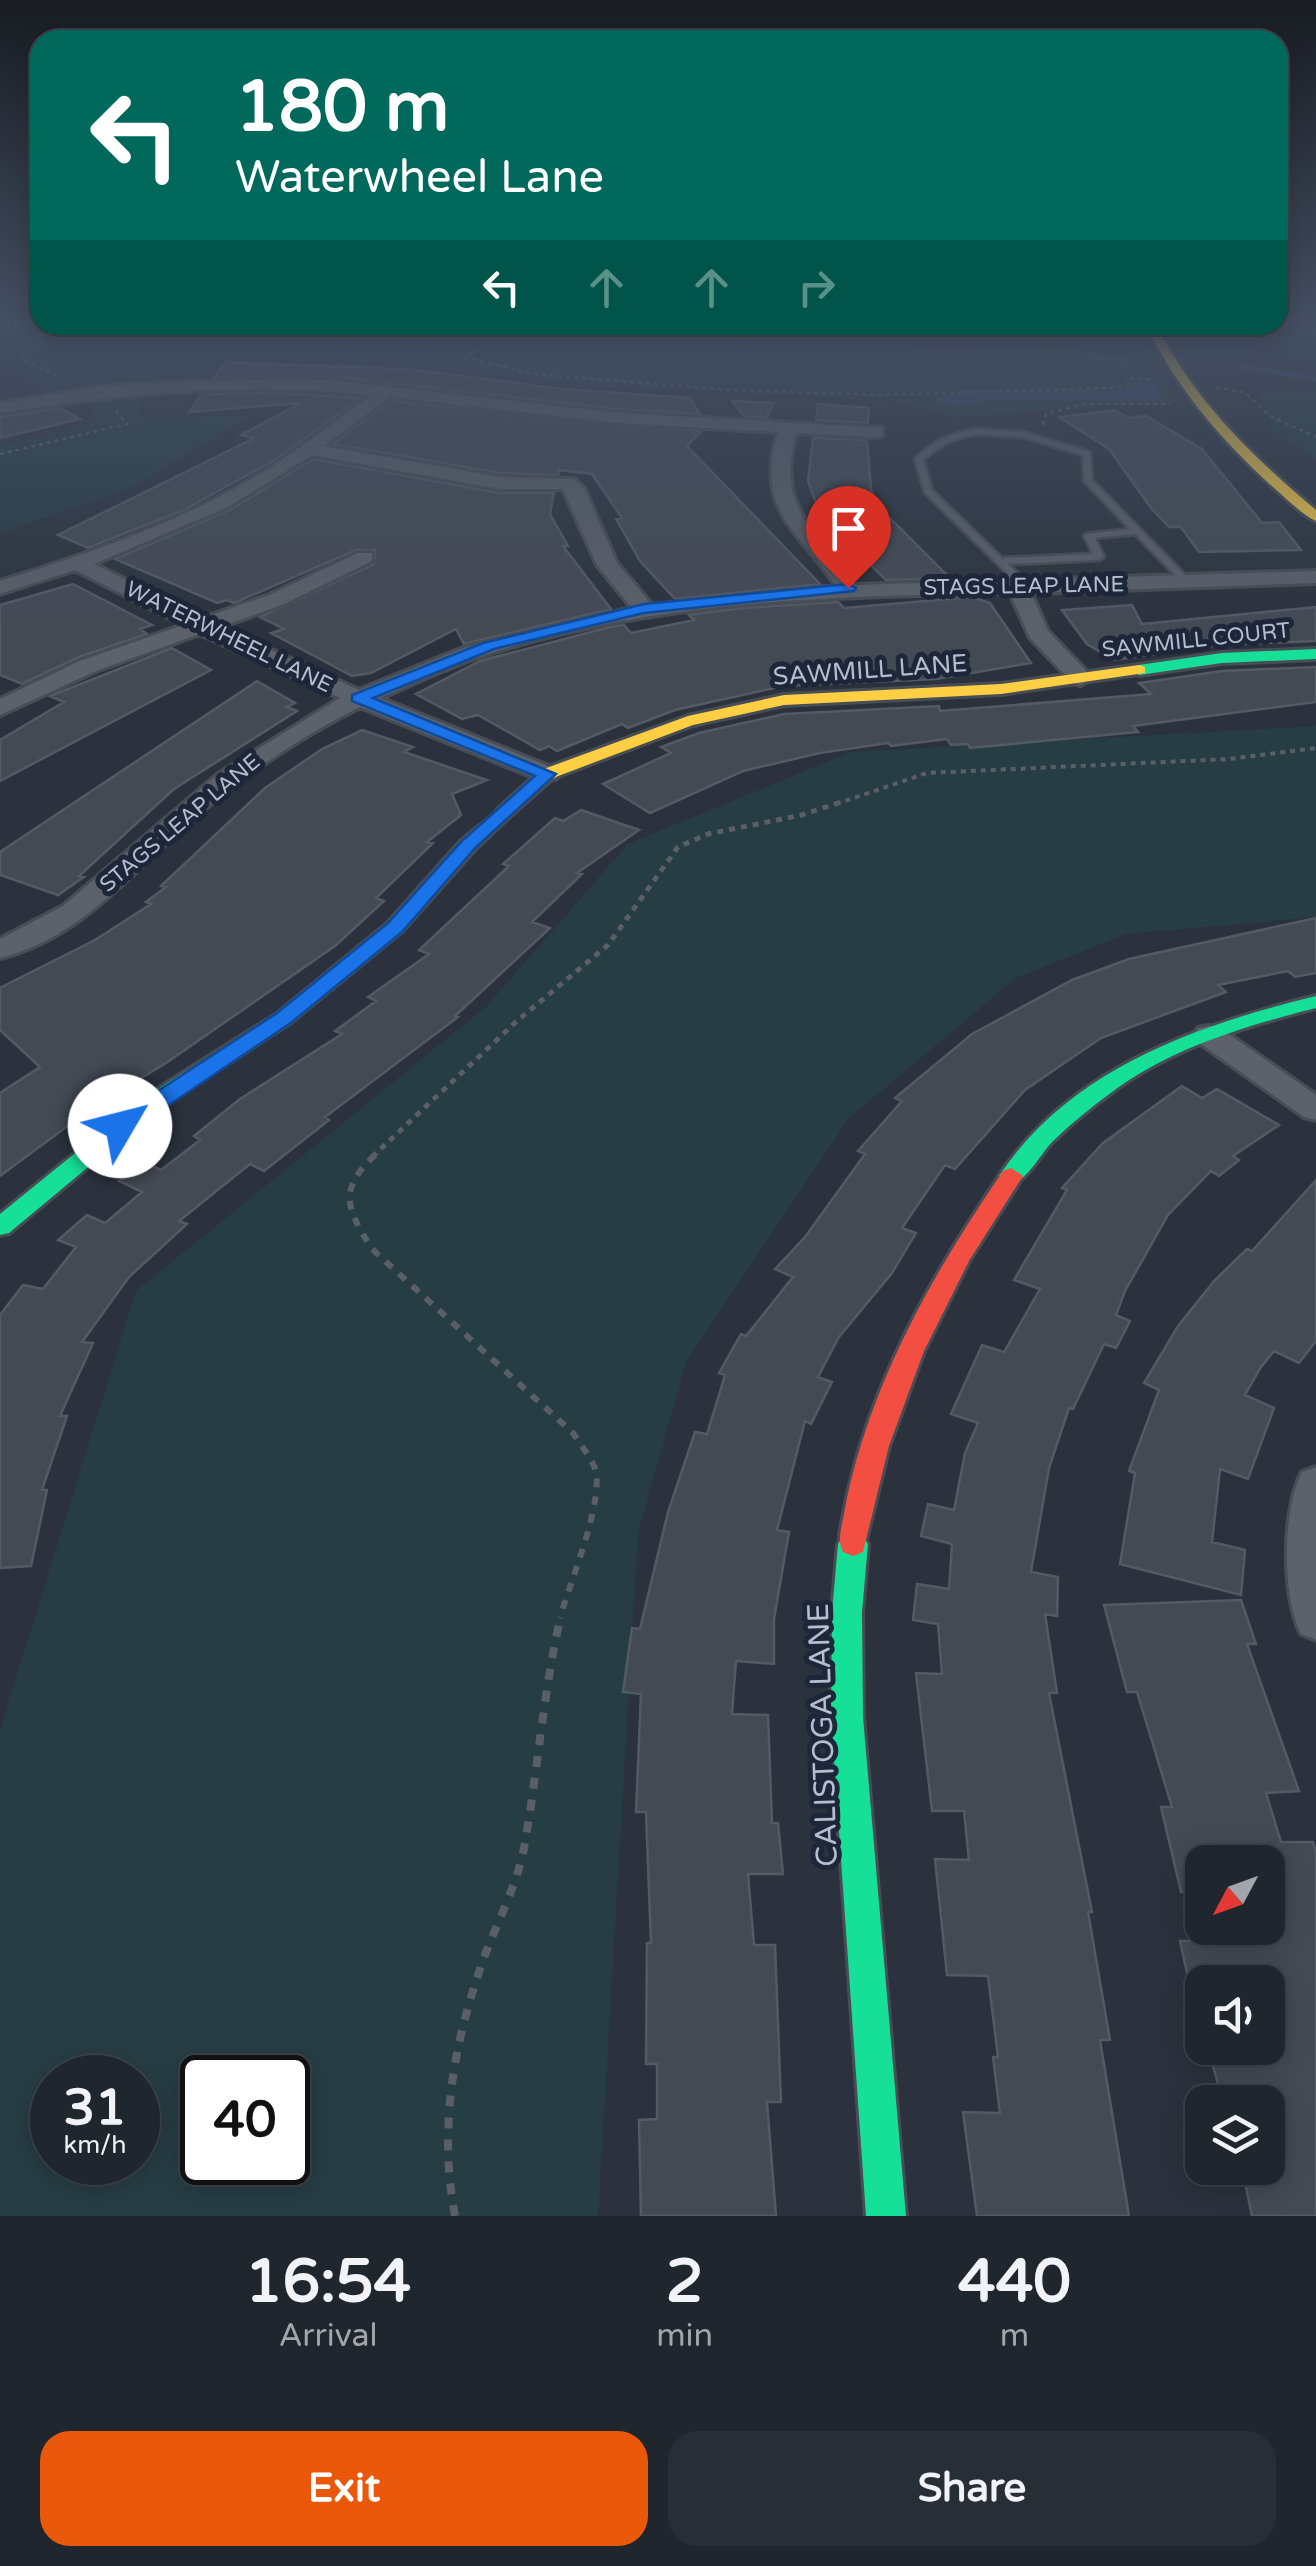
<!DOCTYPE html>
<html lang="en">
<head>
<meta charset="utf-8">
<style>
  :root { --surface:#20262e; --page:#282e36; --text:#f1f3f6; --muted:#a2a5aa; --line:#3d434a; --accent:#ea580c }
  body { margin:0; font-family:"Varela Round",sans-serif; background:var(--page); color:var(--text); height:100vh; display:flex; flex-direction:column; font-size:38px; white-space:nowrap }
  * { box-sizing:border-box; margin:0 }
  p { font-size:32px; color:var(--muted) }
  .icon { flex:none; width:55px; height:55px; fill:none; stroke:currentColor; stroke-width:2; stroke-linecap:round; stroke-linejoin:round }
  .map { position:relative; height:2216px; overflow:hidden }
  .sheet { display:flex; flex-direction:column; background:var(--surface); flex:1 }
  .sheet>* { flex:none }
  .guide { position:absolute; left:30px; top:30px; width:1258px; height:305px; border-radius:30px; box-shadow:0 5px 25px #0003,0 0 0 2px var(--line); background:#00695c; color:#fff; overflow:hidden }
  .needle { width:65px; rotate:229deg }
  .tools { position:absolute; left:1185px; top:1845px; display:grid; gap:20px }
  .tools a { display:grid; place-items:center; width:100px; height:100px; border-radius:20px; background:var(--surface); box-shadow:0 5px 25px #0003,0 0 0 2px var(--line); font-size:50px }
  .speed { position:absolute; left:30px; top:2055px; display:flex; gap:20px; font-size:50px; font-weight:700; text-align:center }
  .speed>* { display:grid; place-content:center; width:130px; height:130px; border-radius:50%; background:var(--surface); box-shadow:0 5px 25px #0003,0 0 0 2px var(--line); line-height:1 }
  .speed small { font-size:25px; font-weight:400 }
  .speed .limit { border:5px solid #111; border-radius:15px; background:#fff; color:#111 }
  .pin { position:absolute; display:grid; place-items:center; width:85px; height:85px; color:#fff; margin:-102px -42px; border-radius:50% 50% 50% 0; rotate:-45deg; box-shadow:0 0 10px #0007 }
  .pin .icon { rotate:45deg }
  .me { position:absolute; width:110px; margin:-55px; rotate:53deg; stroke-linejoin:round; filter:drop-shadow(0 0 8px #0008) }
  .turn { display:flex; align-items:center; gap:35px; height:210px; padding:0 40px; font-size:45px }
  .turn .icon { width:130px; height:130px; stroke-width:2.5 }
  .turn b { display:block; font-size:70px; line-height:85px }
  .lanes { display:flex; align-items:center; height:95px; padding:0 40px; background:#0003; justify-content:center; gap:50px; direction:ltr }
  .lanes .off { opacity:.35 }
  .eta { display:flex; justify-content:space-evenly; align-items:center; height:170px; text-align:center }
  .eta b { font-size:60px; font-weight:700; line-height:70px }
  .action { display:flex; gap:20px; margin-top:auto; padding:20px 40px }
  .action a { flex:1; height:115px; border-radius:30px; background:var(--accent); color:#fff; font-size:40px; font-weight:700; line-height:115px; text-align:center }
  .action a+a { background:var(--page); color:var(--text) }
  .map>svg:first-child { display:block }
  .green { fill:#273d44; fill-rule:evenodd }
  .water { fill:#344567 }
  .lines { fill:none; stroke-linecap:round; stroke-linejoin:round }
  .stream { stroke:#344567; stroke-width:5 }
  .building { fill:#444a54; stroke:#535a64; stroke-width:2.5 }
  .lane-casing { stroke:#484d55; stroke-width:5 }
  .street-casing { stroke:#484d55; stroke-width:6 }
  .fast-casing { stroke:#484d55; stroke-width:6 }
  .slow-casing { stroke:#484d55; stroke-width:6 }
  .jam-casing { stroke:#484d55; stroke-width:6 }
  .path-far4 { stroke:#5a5f67; stroke-width:2.5; stroke-dasharray:4 4; stroke-linecap:butt }
  .path-far3 { stroke:#5a5f67; stroke-width:4; stroke-dasharray:5 5; stroke-linecap:butt }
  .path-far2 { stroke:#5a5f67; stroke-width:5; stroke-dasharray:6 6; stroke-linecap:butt }
  .path-far1 { stroke:#5a5f67; stroke-width:6; stroke-dasharray:9 9; stroke-linecap:butt }
  .path { stroke:#5a5f67; stroke-width:8; stroke-dasharray:11 11; stroke-linecap:butt }
  .lane { fill:#5c616a; fill-rule:evenodd }
  .street { fill:#5c616a; fill-rule:evenodd }
  .fast { fill:#16e098; fill-rule:evenodd }
  .slow { fill:#ffcf43; fill-rule:evenodd }
  .jam { fill:#f24e42; fill-rule:evenodd }
  .route { fill:#1a73e8; stroke:#114b97; stroke-width:2.5 }
  .labels { text-anchor:middle; dominant-baseline:central; stroke-width:10; stroke-linejoin:round; paint-order:stroke }
  .far-street-label { font-size:22px; fill:#b6bdcd; stroke:#1d2739 }
  .street-label { font-size:25px; fill:#b6bdcd; stroke:#1d2739 }
  .near-street-label { font-size:30px; fill:#b6bdcd; stroke:#1d2739 }
</style>
</head>
<body>
<div class="map">
<svg width="1316" height="2216" viewBox="0 0 1316 2216">
  <rect width="100%" height="100%" fill="#2b323d"/>
  <path class="green" d="M40 321V325H808L1033 339 1103 332 1133 339 1177 402 956 417 889 400 604 387 338 359 239 354 207 363 197 380 50 395 0 362V331Z
    M1258 388 1316 389V459L1274 432Z
    M145 395 138 417 250 416 126 490 0 533V446L90 425 97 420 87 402Z
    M1316 726V917L1126 934 1016 978 849 1118 686 1362 638 1533 598 2216H0V1730L136 1291 487 1006 628 844 851 752ZM52 2078H138V2162H52ZM202 2078H288V2162H202Z"/>
  <path class="water" d="M1138 380 1152 383 1164 396 1151 401 988 400 954 407 933 399 967 390 1112 391 1130 387Z"/>
  <g class="lines">
    <path class="stream" d="M36 321 40 322
      M88 325H118
      M209 325 374 343 578 326 813 345 1080 354 1127 361
      M1240 366 1316 379"/>
  </g>
  <path class="building" d="M226 362 417 370 562 389 690 398 700 414 619 409 328 376 214 378Z
    M278 393 361 398 275 460 184 510 88 548 58 535 254 438 241 435 301 403 189 412 202 394Z
    M390 401 701 431 687 446 820 584 675 599 640 561 616 519 622 518 592 474 559 470 558 475 500 473 333 444Z
    M732 401 774 403 767 418 744 416Z
    M818 404 869 408 868 423 816 420Z
    M60 408 80 419 0 438V417Z
    M1115 410 1129 418 1146 416 1202 449 1262 523 1279 522 1301 550 1199 552 1181 527H1169L1151 508 1109 449 1059 417Z
    M813 438 867 440 871 489 879 507 950 578 886 580 838 534 818 509 808 481Z
    M313 459 499 493H554L550 514 568 546H563L611 609 464 644 456 629 371 673 352 676 271 633 284 629 260 617 374 564 375 550H356L234 603 227 600 217 603 115 559 230 510Z
    M73 584 152 625 140 629 147 634 79 657 22 684 0 675V605Z
    M972 597 990 603 1031 663 936 679 783 686 675 710 628 728 622 724 557 751 549 746 540 750 478 715 462 719 416 694 480 661 610 627 624 625 631 633 694 620 689 615 742 608 838 602 844 608Z
    M1132 605 1142 624 1316 607V641L1222 645 1114 660 1087 644 1062 610Z
    M172 648 211 670 0 781V740L64 702 50 696Z
    M1316 667V702L1133 726 1138 732 970 748 968 744 951 745 947 739 891 746 888 743 820 753 743 771 650 813 603 784 671 753 661 747 699 733 784 714 939 706 940 711 1151 694 1139 683 1222 671Z
    M257 681 295 703 287 707 297 711 174 789 79 876 84 877 58 895 0 875V852Z
    M362 730 413 747 404 752 487 780 452 794 461 815 427 842 433 843 376 898 384 901 335 946 166 1063 92 1108 0 1176V1093L40 1067 0 1030V988L95 940 151 904 146 902 166 887 161 886 265 788 322 749Z
    M581 810 639 830 577 873 582 874 532 922 550 928 455 1016 458 1017 325 1117 329 1120 264 1171 250 1164 179 1221 187 1224 129 1277 82 1342 93 1343 60 1416H67L42 1490H47L31 1566 0 1568V1315L23 1285 43 1289 76 1247 58 1240 87 1215 105 1223 142 1192 119 1181 144 1162 161 1170 200 1140 194 1136 240 1099 342 1034 335 1031 376 1001 368 997 429 954 419 950 509 866 503 864 555 818 563 821Z
    M1316 918V973L1295 977 1288 971 1218 985 1226 992 1101 1038 1025 1090 955 1169 945 1165 902 1228 916 1233 892 1273 839 1337 818 1377 832 1382 811 1424 805 1421 777 1530 789 1532 774 1619V1664L736 1661 732 1714 768 1715 772 1823H778L783 1874H748L754 1945H775L781 2102H767L776 2216H641L639 2120 657 2119V2064H646L647 1943H651L646 1812H636L641 1694 623 1692 632 1628 640 1629 668 1512 695 1432 707 1434 725 1375 719 1373 741 1334 746 1336 793 1277 775 1269 805 1237 865 1154 858 1151 902 1101 895 1098 972 1034 1072 980 1129 959Z
    M1182 1086 1202 1098 1217 1089 1279 1125 1233 1156 1239 1160 1219 1176 1211 1171 1168 1215 1125 1291 1116 1315 1130 1321 1116 1348 1104 1344 1073 1409 1069 1408 1049 1468 1031 1572 1058 1577 1057 1616 1045 1614 1057 1693H1049L1092 1912H1088L1110 2040H1100L1129 2216H977L963 2112 1000 2113 993 2057H998L988 1976 947 1975 935 1859 969 1860 964 1811H932L916 1673 942 1674 938 1624 913 1620 917 1584 949 1589 952 1544 921 1536 928 1504 954 1510 965 1453 978 1423 951 1414 982 1345 1004 1352 1040 1289 1014 1280 1067 1190 1062 1188 1103 1143Z
    M1316 1180V1341L1299 1363 1274 1351 1261 1367 1245 1395 1274 1408 1248 1479 1220 1469 1212 1542 1245 1550 1241 1595 1120 1564 1135 1473 1129 1471 1159 1390 1144 1383 1178 1326 1214 1281 1247 1249 1252 1251Z
    M1241 1600 1256 1644H1247L1299 1791 1266 1793 1281 1842H1313L1316 1853V2216H1252L1242 2168H1268V2102H1223L1208 2048H1268V1982H1189L1180 1941H1194L1190 1928H1268V1862H1202V1891L1181 1892 1161 1807H1172L1137 1692H1127L1104 1605Z"/>
  <g class="lines">
    <g class="lane-casing">
      <path id="lane" d="M976 429 1023 432 1090 452 1092 480 1189 579V583H1183L1135 534 1095 538 1104 557 1099 560 1008 564 1018 574 1008 591H1002L1000 589 1008 574 925 493 915 459C933 440 951 434 976 429ZM976 434 1023 437 1083 455 1084 481 1130 529 1086 534 1084 536 1093 554 1002 558 932 490 923 460C940 445 954 438 976 434Z"/>
    </g>
    <g class="street-casing">
      <path id="street" d="M1281 321 1316 326V336L1283 324Z
        M277 379 328 380 619 413 882 428V436L876 437 796 433C775 510 816 528 856 585L1316 571V583L1031 593 1048 631 1093 678 1081 685 1073 683 1030 638 1010 593C833 596 649 600 479 657 446 668 413 684 380 698L556 769 560 774 556 779H538L360 707C300 737 244 775 193 819 133 871 81 938 0 958V939L63 906 218 774 340 698 200 634 96 671 0 715V699L80 661 183 625 75 570 0 594V581C84 555 167 527 244 483 289 458 329 426 371 395 248 381 122 393 0 413V403L104 386ZM389 397 619 423 778 432C755 511 796 527 836 586L652 605 617 563 584 488 574 479 500 477 324 446ZM312 455 500 489H563L597 565 632 608 463 648 359 690 221 627 284 604 372 561V553H358L269 595 203 618 94 564 228 507Z
        M1209 1026 1220 1028 1316 1095V1120L1304 1117 1198 1042 1194 1035 1198 1028Z
        M1316 1467V1640L1301 1634C1282 1596 1282 1510 1302 1472Z"/>
    </g>
    <g class="fast-casing">
      <path id="fast" d="M1316 649V659L1222 663 1139 675 1131 670 1139 665 1222 653Z
        M506 805 512 806V814L476 848 402 931 291 1022 159 1108 9 1233 0 1235V1214L143 1098 277 1014 388 923 462 840Z
        M1316 996V1008C1245 1026 1171 1048 1112 1092 1091 1107 1072 1123 1053 1141 1040 1154 1029 1179 1011 1184L999 1176C1070 1069 1197 1025 1316 996Z
        M853 1532 863 1536 868 1544 862 1612 863 1717 906 2216H866L831 1717 832 1612 838 1544 843 1536Z"/>
    </g>
    <g class="slow-casing">
      <path id="slow" d="M1146 325H1156C1195 401 1252 456 1316 510V521C1301 514 1287 499 1274 488 1221 440 1177 389 1146 325Z
        M1139 665 1145 667V673L1001 694 784 705 693 725 553 778 512 814H500L497 810 541 770 688 716 784 695 1001 684Z"/>
    </g>
    <g class="jam-casing">
      <path id="jam" d="M1011 1168 1023 1176 969 1261 924 1351 889 1446 863 1552 853 1556 843 1552C836 1539 843 1523 845 1508 869 1385 933 1273 1003 1171Z"/>
    </g>
    <path class="path-far4" d="M55 325 42 332 43 341 21 359 59 377
      M477 325 470 331 482 345 465 357 533 374 731 390 881 395 1110 388 1126 385 1132 378 1152 380
      M1216 387 1246 393 1270 416 1316 437
      M1043 425 1046 414 1084 404H1171
      M0 454 127 424 115 410"/>
    <path class="path-far3" d="M836 804 927 773 1229 759 1316 748"/>
    <path class="path-far2" d="M372 1157 517 1021 608 945 678 847 708 834 802 815 844 801"/>
    <path class="path-far1" d="M375 1155C336 1191 348 1210 372 1249L573 1433C580 1444 589 1455 594 1466 607 1496 569 1584 560 1618"/>
    <path class="path" d="M455 2216C438 2127 454 2040 485 1955 498 1921 517 1884 524 1848 538 1771 543 1692 561 1615"/>
    <use href="#lane" class="lane"/>
    <use href="#street" class="street"/>
    <use href="#fast" class="fast"/>
    <use href="#slow" class="slow"/>
    <use href="#jam" class="jam"/>
  </g>
  <linearGradient id="sky" x2="0" y2="1"><stop stop-color="#181c22"/><stop offset="0.51" stop-color="#444f62"/><stop offset="1" stop-color="#444f62" stop-opacity="0"/></linearGradient>
  <rect width="1316" height="632" fill="url(#sky)"/>
  <path class="route" d="M848 584 856 588 854 591 644 613 494 649 373 698 556 774 475 848 402 932 292 1022 129 1132H112V1121L277 1013 388 923 462 841 535 776 352 701V695L483 643 644 604Z"/>
  <g class="labels">
    <g class="far-street-label">
      <text transform="translate(1024 586) rotate(-1)">STAGS LEAP LANE</text>
      <text transform="translate(229 637) rotate(26)">WATERWHEEL LANE</text>
      <text transform="translate(1196 640) rotate(-6)">SAWMILL COURT</text>
      <text transform="translate(180 823) rotate(-40)">STAGS LEAP LANE</text>
    </g>
    <g class="street-label">
      <text transform="translate(870 670) rotate(-4)">SAWMILL LANE</text>
    </g>
    <g class="near-street-label">
      <text transform="translate(823 1735) rotate(-92)">CALISTOGA LANE</text>
    </g>
  </g>
</svg>
<div class="tools">
<a><svg class="needle" viewBox="-14 -14 28 28"><path d="M0-13l5 13h-10z" fill="#e53935"/><path d="M0 13l5-13h-10z" fill="#a2a5aa"/></svg></a>
<a><svg class="icon" aria-label="sound" viewBox="0 0 24 24"><path d="M4 9h4l5-4v14l-5-4H4zM17 9q2 3 0 6"/></svg></a>
<a><svg class="icon" aria-label="layers" viewBox="0 0 24 24"><path d="M12 4l9 5-9 5-9-5zM3 14l9 5 9-5"/></svg></a>
</div>
<div class="speed"><div>31<small>km/h</small></div><div class="limit">40</div></div>
<div class="pin" style="left:848px;top:588px;background:#d93025"><svg class="icon" aria-label="arrive" viewBox="0 0 24 24"><path d="M6 21V4h12l-3 4 3 4H6"/></svg></div>
<svg class="me" style="left:120px;top:1126px" viewBox="-20 -20 40 40"><circle r="19" fill="#fff"/><path d="M0-13L10 11 0 6-10 11z" fill="#1a73e8"/></svg>
<div class="guide">
<div class="turn"><svg class="icon" aria-label="left" viewBox="0 0 24 24"><path d="M17 20v-9H6M10 6l-5 5 5 5"/></svg><div><b>180 m</b>Waterwheel Lane</div></div>
<div class="lanes"><svg class="icon" aria-label="left" viewBox="0 0 24 24"><path d="M17 20v-9H6M10 6l-5 5 5 5"/></svg><svg class="icon off" aria-label="ahead" viewBox="0 0 24 24"><path d="M12 20V5M6 11l6-6 6 6"/></svg><svg class="icon off" aria-label="ahead" viewBox="0 0 24 24"><path d="M12 20V5M6 11l6-6 6 6"/></svg><svg class="icon off" aria-label="right" viewBox="0 0 24 24"><path d="M7 20v-9h11M14 6l5 5-5 5"/></svg></div>
</div>
</div>
<section class="sheet">
<div class="eta">
<div><b>16:54</b><p>Arrival</p></div>
<div><b>2</b><p>min</p></div>
<div><b>440</b><p>m</p></div>
</div>
<div class="action"><a>Exit</a><a>Share</a></div>
</section>
</body>
</html>
